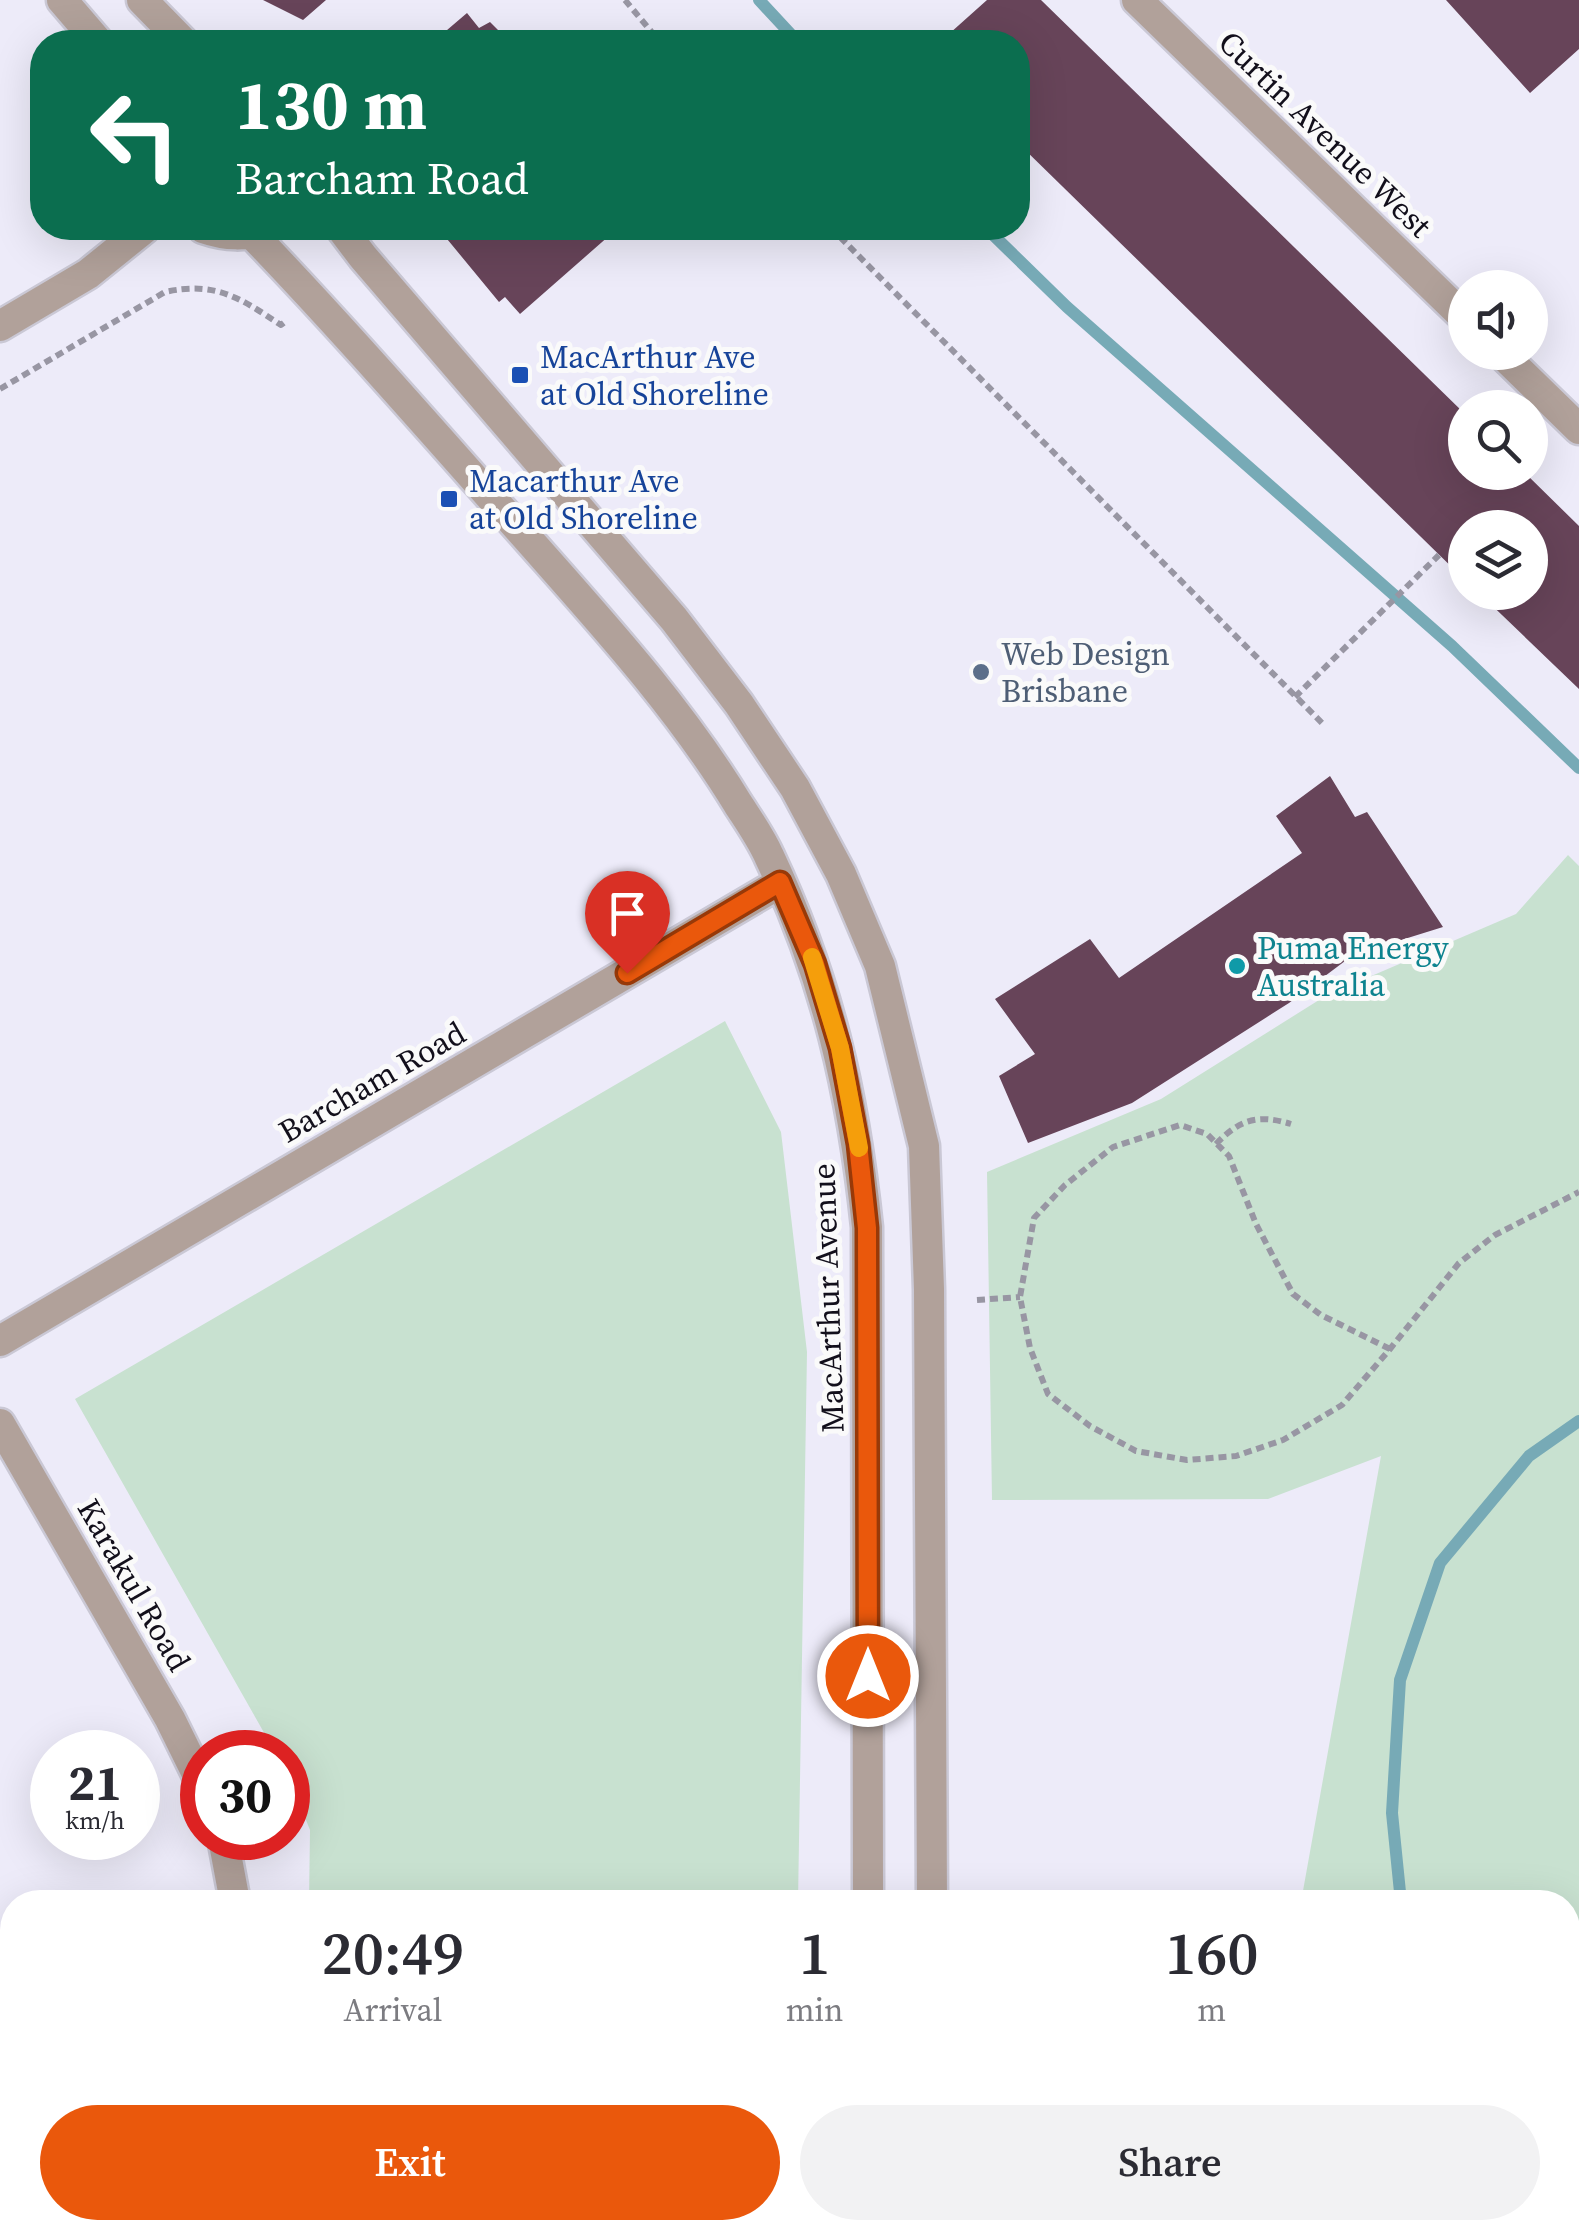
<!DOCTYPE html>
<html lang="en">
<head>
<meta charset="utf-8">
<style>
  :root { --surface:#fff; --page:#f2f2f3; --text:#2b2b33; --muted:#7c7c81; --accent:#ea580c }
  body { margin:0; font-family:"Source Serif 4",serif; background:var(--page); color:var(--text); height:100vh; display:flex; flex-direction:column; font-size:38px; white-space:nowrap }
  * { box-sizing:border-box; margin:0 }
  p { font-size:32px; color:var(--muted) }
  .icon { flex:none; width:55px; height:55px; fill:none; stroke:currentColor; stroke-width:2; stroke-linecap:round; stroke-linejoin:round }
  .map { position:relative; flex:1; overflow:hidden }
  .sheet { position:absolute; left:0px; top:1890px; width:1580px; height:350px; display:flex; flex-direction:column; background:var(--surface); border-radius:40px 40px 0 0; box-shadow:0 10px 40px #0002 }
  .sheet>* { flex:none }
  .banner { position:absolute; left:30px; top:30px; width:1000px; height:210px; border-radius:40px; box-shadow:0 10px 40px #0002; background:#0b6e4f; color:#fff; overflow:hidden }
  .tools { position:absolute; left:1448px; top:270px; display:grid; gap:20px }
  .tools a { display:grid; place-items:center; width:100px; height:100px; border-radius:50%; background:var(--surface); box-shadow:0 10px 40px #0002; font-size:50px }
  .speed { position:absolute; left:30px; top:1730px; display:flex; gap:20px; font-size:50px; font-weight:700; text-align:center }
  .speed>* { display:grid; place-content:center; width:130px; height:130px; border-radius:50%; background:var(--surface); box-shadow:0 10px 40px #0002; line-height:1 }
  .speed small { font-size:25px; font-weight:400 }
  .speed .limit { border:15px solid #d22; background:#fff; color:#111 }
  .pin { position:absolute; display:grid; place-items:center; width:85px; height:85px; color:#fff; margin:-102px -42px; border-radius:50% 50% 50% 0; rotate:-45deg; box-shadow:0 0 10px #0007 }
  .pin .icon { rotate:45deg }
  .me { position:absolute; width:110px; margin:-55px; rotate:0deg; stroke-linejoin:round; filter:drop-shadow(0 0 8px #0008) }
  .turn { display:flex; align-items:center; gap:35px; height:210px; padding:0 40px; font-size:45px }
  .turn .icon { width:130px; height:130px; stroke-width:2.5 }
  .turn b { display:block; font-size:70px; line-height:85px }
  .eta { display:flex; justify-content:space-evenly; align-items:center; height:170px; text-align:center }
  .eta b { font-size:60px; font-weight:600; line-height:70px }
  .primary-button { display:flex; gap:20px; margin-top:auto; padding:20px 40px }
  .primary-button a { flex:1; height:115px; border-radius:60px; background:var(--accent); color:#fff; font-size:40px; font-weight:600; line-height:115px; text-align:center }
  .primary-button a+a { background:var(--page); color:var(--text) }
  .map>svg:first-child { display:block }
  .green { fill:#c8e1d0 }
  .lines { fill:none; stroke-linecap:round; stroke-linejoin:round }
  .stream { stroke:#77aab6; stroke-width:12 }
  .building { fill:#674459 }
  .minor-casing { stroke:#cac8d5; stroke-width:35 }
  .path { stroke:#9896a3; stroke-width:6; stroke-dasharray:8 5; stroke-linecap:butt }
  .minor { stroke:#b1a19a; stroke-width:30 }
  .route-casing { stroke:#983908; stroke-width:25 }
  .route { stroke:#ea580c; stroke-width:18 }
  .slow { stroke:#f59e0b; stroke-width:18 }
  .transit-dot { fill:#1a4fb4; stroke:#fafafa; stroke-width:4 }
  .service-dot { fill:#5c6f8a; stroke:#fafafa; stroke-width:4 }
  .culture-dot { fill:#0f9aa8; stroke:#fafafa; stroke-width:4 }
  .labels { text-anchor:middle; dominant-baseline:central; stroke-width:10; stroke-linejoin:round; paint-order:stroke }
  .street-label { font-size:32px; fill:#120f1b; stroke:#fafafa }
  .transit-label { font-size:32px; fill:#164399; stroke:#fafafa; text-anchor:start }
  .service-label { font-size:32px; fill:#4e5e75; stroke:#fafafa; text-anchor:start }
  .culture-label { font-size:32px; fill:#0d838f; stroke:#fafafa; text-anchor:start }
</style>
</head>
<body>
<div class="map">
<svg width="1579" height="2240" viewBox="0 0 1579 2240">
  <rect width="100%" height="100%" fill="#edebf9"/>
  <path class="green" d="M1568 855 1579 866V2240H1268V2228H1568V1902H1301L1381 1456 1268 1499 992 1500 987 1172 1161 1099 1327 995 1516 914Z
    M725 1021 781 1132 807 1352 798 1902H309L310 1830 288 1775V1752H275L75 1399Z
    M306 2228H793V2240H306Z"/>
  <g class="lines">
    <path class="stream" d="M759 0 798 42
      M986 228 1067 307 1452 646 1579 768
      M1401 1902 1392 1813 1400 1680 1440 1563 1529 1456 1579 1421
      M1424 2228V2240"/>
  </g>
  <path class="building" d="M263 0H326L303 20Z
    M987 0H1041L1465 414V472H1524L1579 526V689L1478 592H1530V528H1465V580L1018 143V42H940Z
    M1446 0H1579V49L1530 93Z
    M467 13 479 28 490 22 510 42H433Z
    M438 228H618L520 314 505 297 499 302Z
    M1330 776 1355 817 1367 812 1443 927 1353 955 1289 1003 1132 1103 1028 1143 999 1076 1035 1054 995 999 1090 939 1119 978 1302 853 1276 816Z"/>
  <g class="lines">
    <g class="minor-casing">
      <path id="minor" d="M62 0 98 42
        M142 0 183 42
        M1137 0 1465 318
        M203 228C226 236 246 237 270 228
        M341 228 363 257 674 619 739 704 795 788 841 874 880 966 924 1146 929 1289 932 1902
        M252 234C347 333 436 436 527 538 602 623 679 707 738 804 749 821 761 838 769 856 827 979 853 1093 867 1227L868 1902
        M0 326 88 274 145 228
        M1500 352 1579 429
        M0 1341 780 883
        M0 1424 170 1719 202 1784
        M223 1838 235 1902
        M241 2228 242 2240
        M869 2228V2240
        M934 2228V2240"/>
    </g>
    <path class="path" d="M625 0 660 42
      M831 228 1324 725
      M0 389 165 292C216 281 240 298 281 325L286 321
      M1295 697 1439 555
      M1216 1144C1240 1119 1258 1114 1291 1124
      M977 1300 1020 1297
      M1390 1349 1321 1315 1293 1294 1256 1224 1229 1156 1207 1134 1180 1125 1113 1147 1065 1185 1034 1218 1020 1297 1030 1348 1048 1394 1090 1426 1136 1451 1187 1460 1236 1456 1283 1440 1342 1405 1390 1349 1459 1263 1495 1235 1579 1192
      M1536 2228V2240"/>
    <use href="#minor" class="minor"/>
  </g>
  <g class="lines">
    <g class="route-casing">
      <path id="route" d="M627 973 780 882 815 964 840 1048 858 1144 867 1228 868 1676"/>
    </g>
    <use href="#route" class="route"/>
    <path class="slow" d="M812 957 840 1048 859 1148"/>
  </g>
  <g class="transit-dot">
    <rect x="510" y="365" width="20" height="20" rx="5"/>
    <rect x="439" y="489" width="20" height="20" rx="5"/>
  </g>
  <circle class="service-dot" cx="981" cy="672" r="10"/>
  <circle class="culture-dot" cx="1237" cy="966" r="10"/>
  <g class="labels">
    <g class="street-label">
      <text transform="translate(1325 134) rotate(44)">Curtin Avenue West</text>
      <text transform="translate(372 1082) rotate(-30)">Barcham Road</text>
      <text transform="translate(828 1298) rotate(-92)">MacArthur Avenue</text>
      <text transform="translate(134 1585) rotate(60)">Karakul Road</text>
    </g>
    <g class="transit-label">
      <text x="540" y="357">MacArthur Ave<tspan x="540" dy="37">at Old Shoreline</tspan></text>
      <text x="469" y="481">Macarthur Ave<tspan x="469" dy="37">at Old Shoreline</tspan></text>
    </g>
    <g class="service-label">
      <text x="1001" y="654">Web Design<tspan x="1001" dy="37">Brisbane</tspan></text>
    </g>
    <g class="culture-label">
      <text x="1257" y="948">Puma Energy<tspan x="1257" dy="37">Australia</tspan></text>
    </g>
  </g>
</svg>
<div class="tools">
<a><svg class="icon" aria-label="sound" viewBox="0 0 24 24"><path d="M4 9h4l5-4v14l-5-4H4zM17 9q2 3 0 6"/></svg></a>
<a><svg class="icon" aria-label="search" viewBox="0 0 24 24"><circle cx="10" cy="10" r="6"/><path d="M15 15l6 6"/></svg></a>
<a><svg class="icon" aria-label="layers" viewBox="0 0 24 24"><path d="M12 4l9 5-9 5-9-5zM3 14l9 5 9-5"/></svg></a>
</div>
<div class="speed"><div>21<small>km/h</small></div><div class="limit">30</div></div>
<div class="pin" style="left:627px;top:973px;background:#d93025"><svg class="icon" aria-label="arrive" viewBox="0 0 24 24"><path d="M6 21V4h12l-3 4 3 4H6"/></svg></div>
<svg class="me" style="left:868px;top:1676px" viewBox="-20 -20 40 40"><circle r="17" fill="#ea580c" stroke="#fff" stroke-width="3"/><path d="M0-11L8 9 0 5-8 9z" fill="#fff"/></svg>
<div class="banner">
<div class="turn"><svg class="icon" aria-label="left" viewBox="0 0 24 24"><path d="M17 20v-9H6M10 6l-5 5 5 5"/></svg><div><b>130 m</b>Barcham Road</div></div>
</div>
<section class="sheet">
<div class="eta">
<div><b>20:49</b><p>Arrival</p></div>
<div><b>1</b><p>min</p></div>
<div><b>160</b><p>m</p></div>
</div>
<div class="primary-button"><a>Exit</a><a>Share</a></div>
</section>
</div>
</body>
</html>
